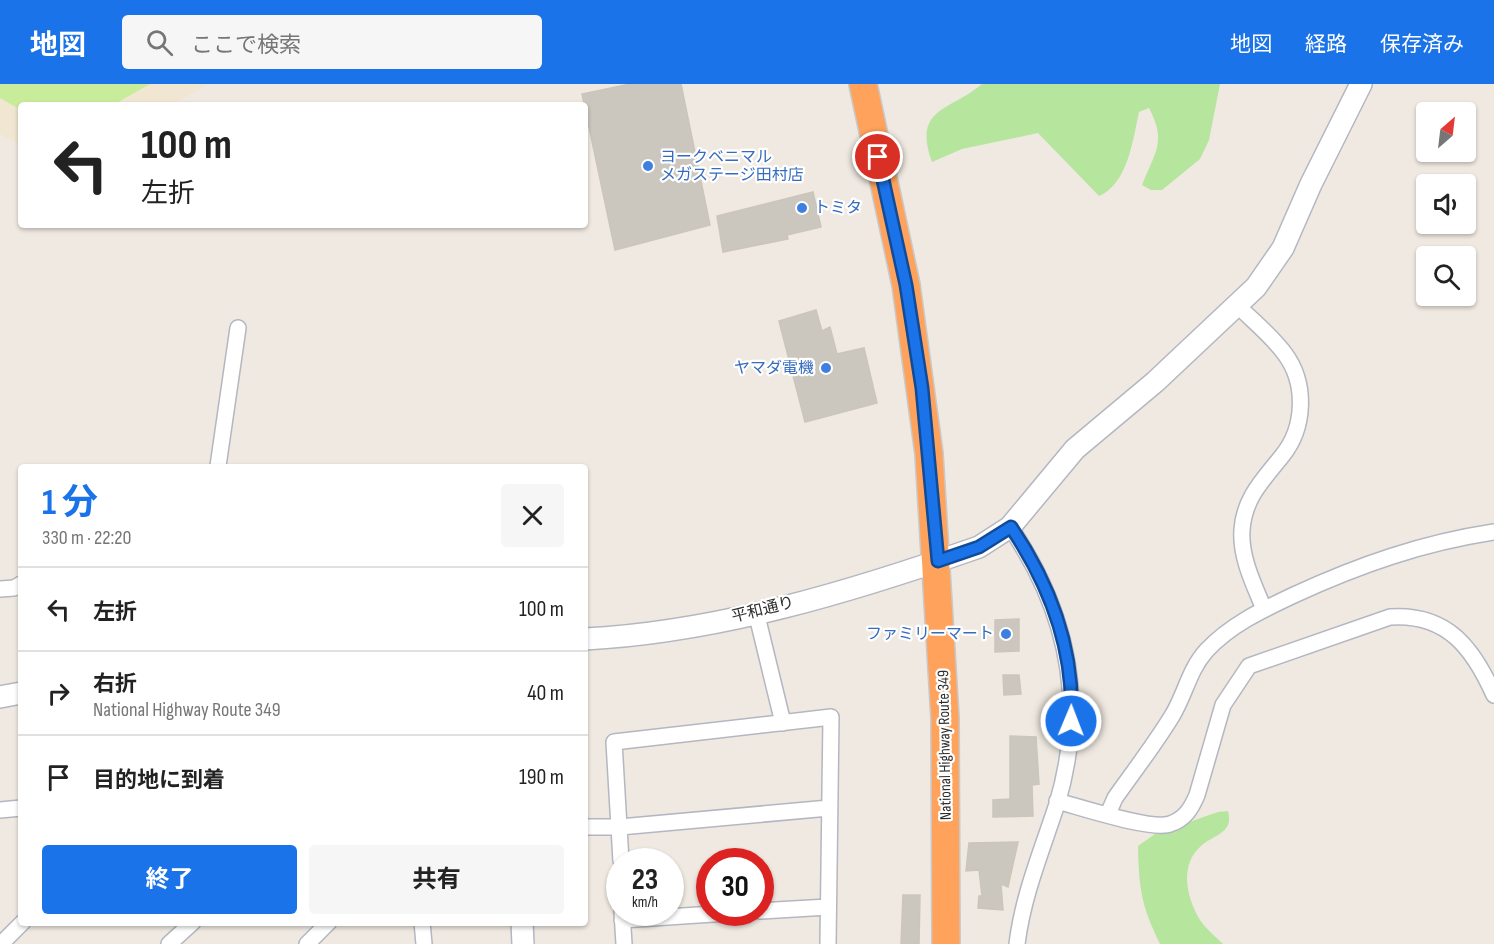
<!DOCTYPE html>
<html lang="ja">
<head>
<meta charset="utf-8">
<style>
  :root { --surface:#fff; --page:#f6f6f6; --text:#222; --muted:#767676; --line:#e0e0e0; --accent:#1a73e8 }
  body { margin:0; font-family:"Sofia Sans Condensed","Noto Sans JP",sans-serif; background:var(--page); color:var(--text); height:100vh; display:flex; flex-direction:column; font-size:22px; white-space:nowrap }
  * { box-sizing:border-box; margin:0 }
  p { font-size:20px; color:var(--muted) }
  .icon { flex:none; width:33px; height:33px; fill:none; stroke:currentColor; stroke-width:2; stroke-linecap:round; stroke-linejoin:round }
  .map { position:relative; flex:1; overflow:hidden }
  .side { position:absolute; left:18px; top:380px; width:570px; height:462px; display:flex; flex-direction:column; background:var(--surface); border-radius:6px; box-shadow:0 2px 4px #0004 }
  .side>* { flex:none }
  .guide { position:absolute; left:18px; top:18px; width:570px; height:126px; border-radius:6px; box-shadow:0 2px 4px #0004; background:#fff; color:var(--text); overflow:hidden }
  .needle { width:39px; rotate:28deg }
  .controls { position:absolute; left:1416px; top:18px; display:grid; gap:12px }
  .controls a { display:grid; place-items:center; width:60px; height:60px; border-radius:6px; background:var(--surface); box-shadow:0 2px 4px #0004; font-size:30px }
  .speed { position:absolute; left:606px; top:764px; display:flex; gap:12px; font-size:30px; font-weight:700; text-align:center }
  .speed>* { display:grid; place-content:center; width:78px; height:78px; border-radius:50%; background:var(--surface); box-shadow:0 2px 4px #0004; line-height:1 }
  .speed small { font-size:15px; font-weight:400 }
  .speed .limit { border:9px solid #d22; background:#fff; color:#111 }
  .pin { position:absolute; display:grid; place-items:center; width:51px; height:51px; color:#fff; margin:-26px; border:3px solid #fff; border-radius:50%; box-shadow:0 2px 6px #0007 }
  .me { position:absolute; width:66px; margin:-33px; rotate:1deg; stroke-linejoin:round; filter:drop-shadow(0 0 4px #0008) }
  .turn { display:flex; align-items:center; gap:21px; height:126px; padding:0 24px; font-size:27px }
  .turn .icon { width:78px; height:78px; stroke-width:2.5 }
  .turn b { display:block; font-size:42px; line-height:51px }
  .round { display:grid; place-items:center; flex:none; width:63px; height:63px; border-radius:6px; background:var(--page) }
  .overview { display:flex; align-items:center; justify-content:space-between; height:102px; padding:0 24px }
  h1 { font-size:36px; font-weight:700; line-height:45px; color:var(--accent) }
  .button { display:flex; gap:12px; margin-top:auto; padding:12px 24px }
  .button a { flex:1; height:69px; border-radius:6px; background:var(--accent); color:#fff; font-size:24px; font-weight:700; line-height:69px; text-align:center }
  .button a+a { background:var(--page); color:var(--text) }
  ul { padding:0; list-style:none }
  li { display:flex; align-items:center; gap:18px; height:84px; padding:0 24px; border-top:2px solid var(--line) }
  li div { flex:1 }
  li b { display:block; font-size:22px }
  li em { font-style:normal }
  header { display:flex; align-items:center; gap:36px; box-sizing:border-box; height:84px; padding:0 30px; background:var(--accent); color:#fff }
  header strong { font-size:28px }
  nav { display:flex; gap:33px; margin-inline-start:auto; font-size:21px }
  .search { width:420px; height:54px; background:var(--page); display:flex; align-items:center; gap:15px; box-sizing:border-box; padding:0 21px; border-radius:6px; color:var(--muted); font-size:22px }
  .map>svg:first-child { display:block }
  .education { fill:#f0e6d1 }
  .green { fill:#b6e59e }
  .pitch { fill:#c9ec9a }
  .building { fill:#cbc7bf; stroke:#cbc5ba; stroke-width:1.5 }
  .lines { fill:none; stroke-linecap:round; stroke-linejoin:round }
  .street-casing { stroke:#b4b7c1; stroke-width:18 }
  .secondary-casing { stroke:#b4b7c1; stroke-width:24 }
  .highway-casing { stroke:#c9c9c9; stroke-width:30 }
  .street { stroke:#fff; stroke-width:15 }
  .secondary { stroke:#fff; stroke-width:21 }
  .highway { stroke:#ffa35c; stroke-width:27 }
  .route-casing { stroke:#114b97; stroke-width:15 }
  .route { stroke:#1a73e8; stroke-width:10 }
  .shop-dot { fill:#3f7fe0; stroke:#fff; stroke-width:2 }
  .labels { text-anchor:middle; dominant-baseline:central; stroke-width:4.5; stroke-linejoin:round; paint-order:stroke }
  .shop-label { font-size:16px; fill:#366cbe; stroke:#fff; text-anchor:start }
  .street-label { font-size:16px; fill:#2e2e2e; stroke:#fff }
</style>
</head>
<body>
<header>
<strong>地図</strong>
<div class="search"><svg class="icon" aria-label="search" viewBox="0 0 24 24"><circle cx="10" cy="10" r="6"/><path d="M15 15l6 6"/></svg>ここで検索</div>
<nav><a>地図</a><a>経路</a><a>保存済み</a></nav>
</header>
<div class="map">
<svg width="1494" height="860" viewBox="0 0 1494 860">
  <rect width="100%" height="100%" fill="#efe9e1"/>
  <path class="education" d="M0 0H208L171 21H21V61L0 50Z"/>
  <path class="green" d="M982 0H1220L1209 56 1200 75 1162 106H1151L1142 101C1155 68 1167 58 1149 24L1139 28C1133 55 1128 100 1099 112L1038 49 962 65 932 78C912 23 951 27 982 0Z
    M1228 727C1234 750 1214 750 1200 763 1179 782 1187 815 1200 836 1206 845 1216 853 1223 860H1160C1141 821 1139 805 1138 762L1155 750 1218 728Z"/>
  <path class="pitch" d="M0 0H150L113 21H21V26L0 14Z"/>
  <path class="building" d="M630 0H681L710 141 615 166 582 10Z
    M813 108 821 143 787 151 788 155 723 168 717 132Z
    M816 226 822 247 830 243 837 270 864 264 877 319 805 338 779 237Z
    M1019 535V567L995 568V536Z
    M1003 591H1019L1021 610 1004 611Z
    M1010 652 1036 653 1039 700 1032 701 1033 732 993 733V716L1010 715Z
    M1018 758 1008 803 1001 800 1003 826 978 824 979 812H982L979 786 966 787 969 759Z
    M903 811H920L919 860H901Z"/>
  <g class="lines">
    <g class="street-casing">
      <path id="street" d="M1237 221C1253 237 1272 252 1285 270 1307 300 1305 344 1282 372 1263 396 1244 414 1242 446 1240 473 1254 501 1264 525
        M218 382 238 244
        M1010 443C1068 528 1087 620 1057 720 1042 766 1023 811 1017 860
        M0 505 14 504 21 500
        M756 528 783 639
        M1057 717C1080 723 1152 747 1170 740 1185 735 1191 725 1197 711L1223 621 1249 582 1390 533C1447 529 1473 564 1494 611
        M0 726 21 724
        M1108 730 1115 714C1134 687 1155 660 1172 632 1185 611 1189 586 1206 567 1230 541 1262 526 1294 511 1359 481 1422 459 1494 448
        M585 743H620L829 724
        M621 777 614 658 831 633 828 860
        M760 827 828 823
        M622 828 624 860
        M622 836 744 828
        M422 838 424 860
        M1 860 23 838
        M169 860 193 838
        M307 860 329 838"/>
    </g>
    <g class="secondary-casing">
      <path id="secondary" d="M585 555C719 548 853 507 979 463L1010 443 1075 365 1155 298 1256 203 1283 164 1311 100 1361 0
        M0 613 21 609
        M522 838 523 860"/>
    </g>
    <g class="highway-casing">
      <path id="highway" d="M863 0 906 201 929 370 945 634 946 860"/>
    </g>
    <use href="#street" class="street"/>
    <use href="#secondary" class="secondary"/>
    <use href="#highway" class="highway"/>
  </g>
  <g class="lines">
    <g class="route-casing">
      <path id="route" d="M878 73 906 201 922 304 938 477 979 463 1011 443C1050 501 1075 566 1071 637"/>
    </g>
    <use href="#route" class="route"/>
  </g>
  <g class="shop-dot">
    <circle cx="648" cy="82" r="6"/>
    <circle cx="802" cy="124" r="6"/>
    <circle cx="826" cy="284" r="6"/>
    <circle cx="1006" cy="550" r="6"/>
  </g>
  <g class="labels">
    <g class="shop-label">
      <text x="660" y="73">ヨークベニマル<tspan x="660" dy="18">メガステージ田村店</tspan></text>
      <text x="814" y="124">トミタ</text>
      <text x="814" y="284" text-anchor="end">ヤマダ電機</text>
      <text x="994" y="550" text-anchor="end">ファミリーマート</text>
    </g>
    <g class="street-label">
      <text transform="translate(763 526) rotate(-14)">平和通り</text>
      <text transform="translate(945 661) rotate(-91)">National Highway Route 349</text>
    </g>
  </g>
</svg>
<div class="controls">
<a><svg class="needle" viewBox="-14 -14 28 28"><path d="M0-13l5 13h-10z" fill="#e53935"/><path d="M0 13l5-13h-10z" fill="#767676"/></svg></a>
<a><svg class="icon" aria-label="sound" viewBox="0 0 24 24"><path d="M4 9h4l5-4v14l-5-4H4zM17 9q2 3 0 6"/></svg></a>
<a><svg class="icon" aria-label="search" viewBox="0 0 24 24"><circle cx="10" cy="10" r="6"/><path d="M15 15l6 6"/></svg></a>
</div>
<div class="speed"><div>23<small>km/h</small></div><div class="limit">30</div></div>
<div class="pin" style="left:878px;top:73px;background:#d93025"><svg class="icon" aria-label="arrive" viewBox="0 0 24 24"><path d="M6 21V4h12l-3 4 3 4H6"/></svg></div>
<svg class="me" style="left:1071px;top:637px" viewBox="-20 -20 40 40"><circle r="17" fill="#1a73e8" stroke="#fff" stroke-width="3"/><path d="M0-11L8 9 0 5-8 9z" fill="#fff"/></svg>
<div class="guide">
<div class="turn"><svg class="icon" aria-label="left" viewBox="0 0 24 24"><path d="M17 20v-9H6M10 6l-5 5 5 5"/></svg><div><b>100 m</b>左折</div></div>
</div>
<section class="side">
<div class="overview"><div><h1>1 分</h1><p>330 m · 22:20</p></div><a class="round"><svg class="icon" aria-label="close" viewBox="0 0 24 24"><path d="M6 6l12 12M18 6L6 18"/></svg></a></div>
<ul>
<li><svg class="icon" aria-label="left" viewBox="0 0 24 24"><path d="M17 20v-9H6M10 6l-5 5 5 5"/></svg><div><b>左折</b></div><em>100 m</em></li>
<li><svg class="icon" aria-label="right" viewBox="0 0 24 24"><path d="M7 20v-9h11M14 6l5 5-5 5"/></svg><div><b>右折</b><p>National Highway Route 349</p></div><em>40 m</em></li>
<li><svg class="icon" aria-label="arrive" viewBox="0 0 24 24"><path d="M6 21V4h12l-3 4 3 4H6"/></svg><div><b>目的地に到着</b></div><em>190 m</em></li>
</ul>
<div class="button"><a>終了</a><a>共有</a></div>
</section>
</div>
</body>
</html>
